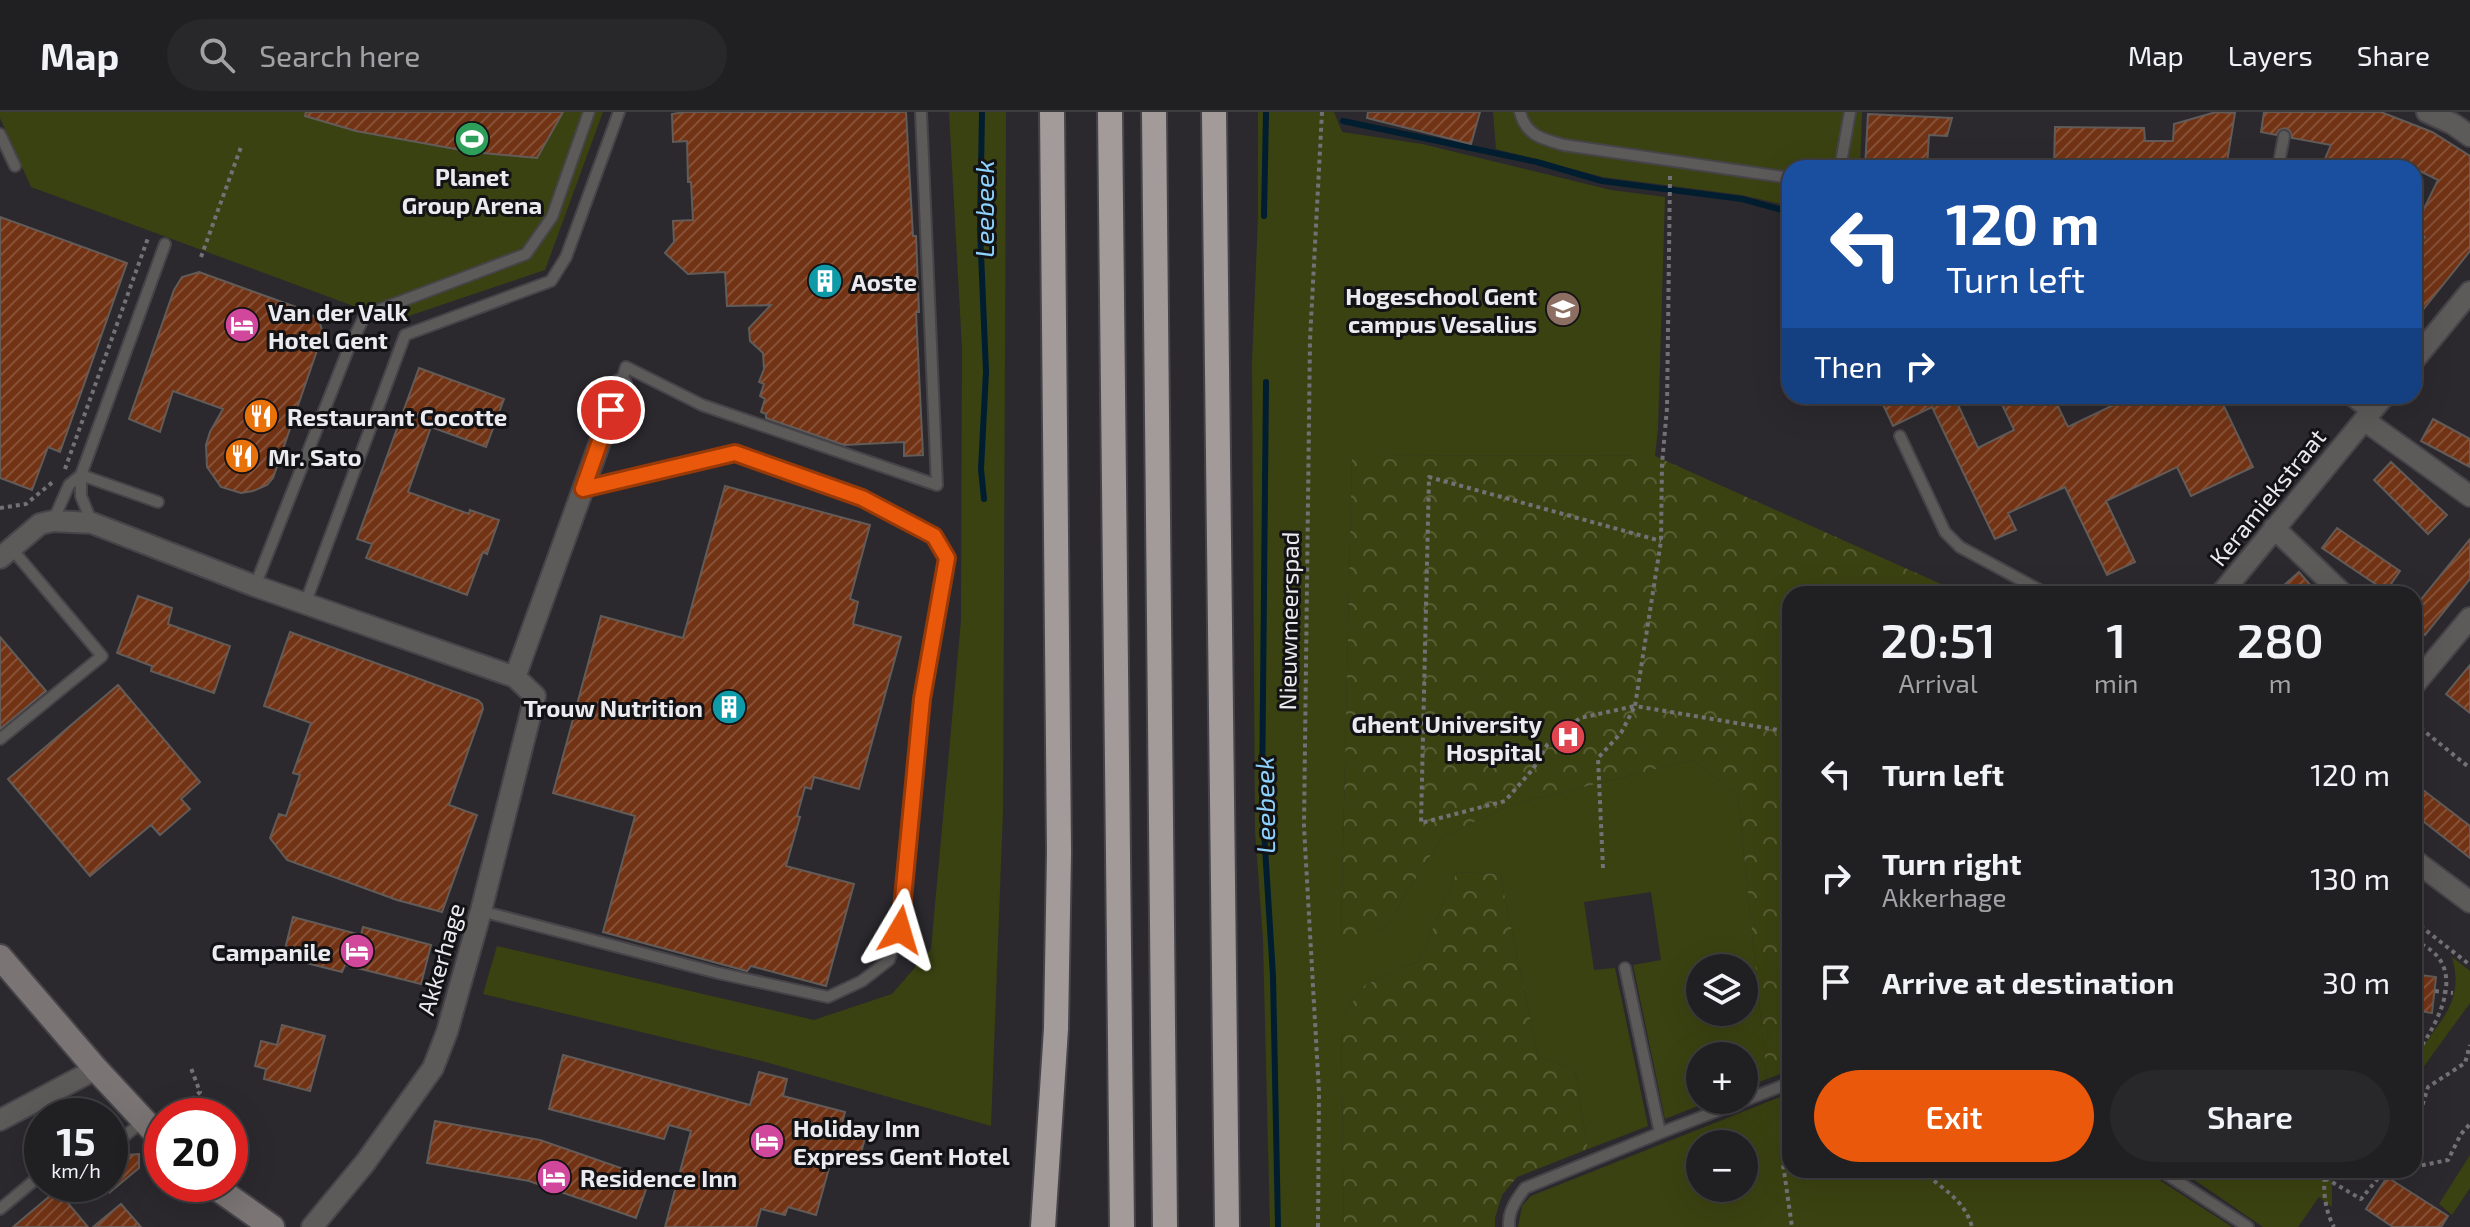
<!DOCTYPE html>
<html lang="en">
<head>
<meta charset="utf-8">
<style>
  :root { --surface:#201f22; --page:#28272a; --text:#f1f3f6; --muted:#a2a2a5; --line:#3d3d40; --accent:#ea580c }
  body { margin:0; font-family:"Exo 2",sans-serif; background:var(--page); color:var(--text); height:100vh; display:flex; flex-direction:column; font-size:30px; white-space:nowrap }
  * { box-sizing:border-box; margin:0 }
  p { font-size:26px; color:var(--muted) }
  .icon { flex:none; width:44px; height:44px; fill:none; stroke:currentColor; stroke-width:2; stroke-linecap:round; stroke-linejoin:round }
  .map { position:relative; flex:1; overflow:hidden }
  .panel { position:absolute; left:1782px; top:474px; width:640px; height:592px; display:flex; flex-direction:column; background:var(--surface); border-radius:24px; box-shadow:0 8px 32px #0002,0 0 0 2px var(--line) }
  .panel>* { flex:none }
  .guide { position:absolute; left:1782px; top:48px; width:640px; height:244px; border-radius:24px; box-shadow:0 8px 32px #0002,0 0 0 2px var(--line); background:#1a4fa0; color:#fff; overflow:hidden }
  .buttons { position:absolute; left:1686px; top:842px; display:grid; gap:16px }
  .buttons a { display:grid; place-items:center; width:72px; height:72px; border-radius:50%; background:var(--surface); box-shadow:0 8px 32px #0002,0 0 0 2px var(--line); font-size:40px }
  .speed { position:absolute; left:24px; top:986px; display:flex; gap:16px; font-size:40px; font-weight:700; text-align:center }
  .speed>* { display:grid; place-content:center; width:104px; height:104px; border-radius:50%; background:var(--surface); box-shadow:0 8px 32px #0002,0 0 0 2px var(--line); line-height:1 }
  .speed small { font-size:20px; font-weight:400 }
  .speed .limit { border:12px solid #d22; background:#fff; color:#111 }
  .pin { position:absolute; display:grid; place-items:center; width:68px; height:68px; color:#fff; margin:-34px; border:4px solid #fff; border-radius:50%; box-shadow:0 2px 8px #0007 }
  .me { position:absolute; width:88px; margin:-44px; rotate:7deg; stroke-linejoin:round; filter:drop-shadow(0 0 6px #0008) }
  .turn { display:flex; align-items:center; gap:28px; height:168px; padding:0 32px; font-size:36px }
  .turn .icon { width:104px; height:104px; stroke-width:2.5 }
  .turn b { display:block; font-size:56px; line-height:68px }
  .then { display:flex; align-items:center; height:76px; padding:0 32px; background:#0003; gap:16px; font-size:30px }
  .eta { display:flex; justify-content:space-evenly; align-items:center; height:136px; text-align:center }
  .eta b { font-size:48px; font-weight:600; line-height:56px }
  .button { display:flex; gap:16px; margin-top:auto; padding:16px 32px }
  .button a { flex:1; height:92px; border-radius:48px; background:var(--accent); color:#fff; font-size:32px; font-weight:600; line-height:92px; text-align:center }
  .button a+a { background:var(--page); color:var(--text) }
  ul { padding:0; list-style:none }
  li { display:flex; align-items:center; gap:24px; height:104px; padding:0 32px }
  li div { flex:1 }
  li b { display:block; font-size:30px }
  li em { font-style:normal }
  header { display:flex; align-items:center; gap:48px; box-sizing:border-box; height:112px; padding:0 40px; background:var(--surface); border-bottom:2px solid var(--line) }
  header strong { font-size:38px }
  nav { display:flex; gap:44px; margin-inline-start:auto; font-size:28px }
  .search { width:560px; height:72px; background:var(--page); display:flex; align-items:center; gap:20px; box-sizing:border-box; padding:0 28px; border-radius:44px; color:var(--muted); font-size:30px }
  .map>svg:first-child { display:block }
  .green { fill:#3b4211; fill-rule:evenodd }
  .forest { fill:url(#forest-crowns) }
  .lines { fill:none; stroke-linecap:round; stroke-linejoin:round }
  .stream { stroke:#001e2f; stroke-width:6 }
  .building { fill:url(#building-hatch); stroke:#625b58; stroke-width:2 }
  .lane-casing { stroke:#464449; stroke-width:14 }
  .street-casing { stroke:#464449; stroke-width:24 }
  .secondary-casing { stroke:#464449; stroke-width:28 }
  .highway-casing { stroke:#464449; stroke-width:28 }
  .path { stroke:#737176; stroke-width:4; stroke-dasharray:4 4; stroke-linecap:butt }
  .lane { stroke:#5d5a5a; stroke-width:10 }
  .street { stroke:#5d5a5a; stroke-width:20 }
  .secondary { stroke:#7a7474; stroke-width:24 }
  .highway { stroke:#a39b9a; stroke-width:24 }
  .route-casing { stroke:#983908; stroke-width:20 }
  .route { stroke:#ea580c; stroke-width:14 }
  .labels { text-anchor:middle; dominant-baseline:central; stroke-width:6; stroke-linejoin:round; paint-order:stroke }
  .poi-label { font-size:24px; font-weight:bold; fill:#ebeaee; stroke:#131215; text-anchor:start }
  .street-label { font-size:24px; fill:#ebeaee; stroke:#131215 }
  .water-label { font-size:26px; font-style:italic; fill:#8dd2fd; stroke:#131215 }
</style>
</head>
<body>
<header>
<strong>Map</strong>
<div class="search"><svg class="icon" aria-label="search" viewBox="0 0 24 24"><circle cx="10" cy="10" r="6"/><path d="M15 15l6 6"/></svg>Search here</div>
<nav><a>Map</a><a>Layers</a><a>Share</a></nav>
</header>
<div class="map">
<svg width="2470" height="1115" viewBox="0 0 2470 1115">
  <defs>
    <pattern id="forest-crowns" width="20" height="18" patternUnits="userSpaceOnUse" patternTransform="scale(2)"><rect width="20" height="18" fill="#3b4211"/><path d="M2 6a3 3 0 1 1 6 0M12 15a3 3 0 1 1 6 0" fill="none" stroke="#585d34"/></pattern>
    <pattern id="building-hatch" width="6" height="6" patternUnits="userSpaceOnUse" patternTransform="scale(2)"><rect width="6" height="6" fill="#723315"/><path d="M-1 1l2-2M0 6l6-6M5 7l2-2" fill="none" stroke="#865137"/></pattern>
  </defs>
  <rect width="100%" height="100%" fill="#2b292e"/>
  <path class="green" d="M0 0H603L545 158 394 209 31 75 0 6Z
    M949 0H1006L1003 698 991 1014 762 949 483 882 497 834 814 908 892 882 931 837 961 508 962 236Z
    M1258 0H1334L1342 20 1422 32 1611 78 1665 85 1658 317 1655 344 1352 343 1341 825 1384 817 1442 725 1511 693 1693 648 1738 684 1767 967 1744 976V944H1700V988H1713L1665 1007 1633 853 1661 848 1651 780 1584 790 1594 858 1615 856 1648 1014 1588 1037 1575 958 1538 945 1500 762 1457 760 1419 849 1365 873 1341 906 1344 1115H1270L1263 828 1255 718 1252 250 1258 105ZM1700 856H1744V900H1700Z
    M1493 0H1862L1860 56H1790V94L1742 83 1603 65 1496 37Z
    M2452 845 2470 859V891L2414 968C2414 918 2470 907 2452 845Z
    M1790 981V1058H2144L2232 1115H1518L1522 1094 1531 1084ZM1700 1032H1744V1076H1700Z
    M2470 1043V1076L2452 1103 2439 1092Z
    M2180 1058H2311L2332 1061V1095L2319 1085 2298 1115H2263Z"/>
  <path class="forest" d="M1352 343 1655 344 1963 482H1790V958L1767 967 1738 684 1693 648 1511 693 1442 725 1384 817 1341 826Z
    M1457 760 1500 762 1538 945 1575 958 1588 1037 1517 1065 1502 1083 1495 1106V1115H1344L1341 906 1365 873 1419 849Z"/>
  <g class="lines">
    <path class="stream" d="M982 0 980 117 986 260 981 357 984 387
      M1343 9 1537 50 1602 69 1742 87 1790 100
      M1264 104 1266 0
      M1266 270 1262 687 1273 864 1278 1115"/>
  </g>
  <path class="building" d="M306 0H563L537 46 472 40 356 19 305 4Z
    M685 0H906L913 124H916L919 200H916L923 343 904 344V330L844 333 766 306V302L761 300 765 287 760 284 764 272 759 270 764 257 763 241 750 229 749 216 771 193 727 194 725 160 688 162 665 141 674 130 673 109 693 108 691 70H688L687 29 673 30 672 2Z
    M1368 0H1480L1471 32 1367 6Z
    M2216 0 2235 1 2226 56H2054L2055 15 2144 16 2145 29H2173L2174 12Z
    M2264 0H2381L2432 20 2470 44V139L2414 209V139L2425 125 2414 117V108L2419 107 2438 68 2414 56H2321L2331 33 2292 26 2290 19 2285 16 2279 18 2276 23 2261 20Z
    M1868 2 1952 6 1947 24 1929 23 1927 56H1865Z
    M0 105 127 151 60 340 48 335 32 378 0 366Z
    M199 160 307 199 319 209 323 221 273 366 267 373 253 379 241 381 221 375 207 355 206 333 210 320 223 297 173 279 160 320 129 307 174 178 182 165Z
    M419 256 504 287 486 335 431 315 408 380 469 402 470 398 499 408 487 442 483 440 467 483 366 446 372 432 357 427Z
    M1879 284H1954L1978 336 2014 318 1998 284H2053L2068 315 2132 284H2219L2253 355 2191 384 2177 355 2106 389 2135 450 2107 463 2065 375 2008 401 2016 418 1995 427 1932 295 1893 314Z
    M2433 307 2470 327V355L2421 329Z
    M2391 350 2447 403 2428 422 2374 368Z
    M725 374 870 413 850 487 858 490 853 512 901 525 859 677 814 665 811 677 805 675 797 704 800 705 786 754 854 772 826 874 751 854 747 859 603 820 635 704 553 681 601 504 683 526Z
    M2337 416 2400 459 2386 479 2322 436Z
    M2470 427V467L2425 523 2414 514V496Z
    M2299 460 2318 482H2274Z
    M138 484 172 496 168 512 230 534 214 581 151 559 152 554 117 541Z
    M290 520 478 588 482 592 483 597 449 693 477 703 442 800 397 788 287 748 270 726 279 702 286 704 300 663 293 661 311 611 264 594Z
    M0 525 46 579 0 617Z
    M2470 553V601L2446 582Z
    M118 573 200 670 181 687 190 697 160 723 151 713 90 764 8 667Z
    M2414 671 2470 714V746L2414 702Z
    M293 805 361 823 363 815 431 833 421 872 345 853 342 860 283 845Z
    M2414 862 2436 865 2432 901 2414 898Z
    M282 913 325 924 310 979 264 967 266 957 255 954 261 929 277 933Z
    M563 943 750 993 759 960 787 967 783 984 845 1000 841 1015 866 1022 860 1045 834 1038 816 1103 788 1095 785 1103 761 1097 756 1115H665L691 1019 669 1013 664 1027 549 997Z
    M435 1009 540 1028 650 1066 636 1106 529 1069 427 1051Z
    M139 1042V1056L110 1080V1056L126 1043Z
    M2387 1065 2448 1104 2441 1115H2393L2366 1097Z
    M57 1078 88 1115H13Z
    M121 1092 141 1115H93Z"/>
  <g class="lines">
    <g class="lane-casing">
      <path id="lane" d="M1520 0C1526 24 1543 27 1564 33L1790 66
        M0 22 15 54
        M1840 56 1850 0
        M2278 56 2284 24
        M621 272 626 255 702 293 937 373 921 0
        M2346 284 2368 302
        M1900 324 1945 420 1960 435 2047 482
        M81 363 158 390
        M53 409 69 373 81 363
        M92 411 81 384V363L165 132
        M255 474 348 238 365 203 526 142 552 105 589 0
        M305 492 405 223 551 169 566 145 619 0
        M0 627 102 544 11 436
        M481 799 718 861 828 885 862 869 889 848 900 818 922 587 947 446 934 424 862 386 735 341 584 377
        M1625 856 1660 1021 1790 971
        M110 1035 144 1009
        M2160 1058 2248 1115
        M0 1097 42 1062
        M1509 1115C1508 1099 1516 1088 1525 1076L1660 1021"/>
    </g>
    <g class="street-casing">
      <path id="street" d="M2427 0 2453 12 2470 24
        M2414 248 2470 180
        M2364 308 2470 384
        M2274 416 2343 482
        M0 446 40 412 53 409 92 411 255 474 515 565 535 584 481 799 447 920 433 956 365 1051 312 1115
        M2221 482 2384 284
        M515 565 621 272
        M2414 573 2470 506
        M2414 748 2470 790
        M0 1008 96 957"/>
    </g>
    <g class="secondary-casing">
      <path id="secondary" d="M0 845 96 957 162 1028
        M211 1072 272 1115"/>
    </g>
    <g class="highway-casing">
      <path id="highway" d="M1110 0 1122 1115
        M1154 0 1165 1115
        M1214 0 1227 1115
        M1043 1115 1056 917 1059 740 1052 0"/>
    </g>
    <path class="path" d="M1670 64 1667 296 1662 352 1661 429 1635 594 1790 620
      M201 145 241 35
      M65 357 148 126
      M0 396 26 392 54 369
      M2414 611 2470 656
      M1603 756 1598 646 1621 621 1635 594 1580 606 1547 633 1533 657 1505 689 1421 711 1429 365 1661 429
      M2414 809 2470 853
      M2414 829C2470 850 2442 906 2414 945
      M2435 879 2453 881
      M174 1004 200 980 191 956
      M2414 1005 2420 1001 2428 975 2465 951 2470 933
      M1790 1039 1783 1052 1792 1115
      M2414 1055 2448 1048 2461 1022 2470 1012
      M1922 1058C1942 1078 1964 1086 1972 1115
      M2262 1058 2325 1066 2361 1087 2385 1058
      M2326 1058C2322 1076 2325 1099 2334 1115
      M1318 1115 1319 980 1304 715 1310 228 1322 0"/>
    <use href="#lane" class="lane"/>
    <use href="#street" class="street"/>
    <use href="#secondary" class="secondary"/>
    <use href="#highway" class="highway"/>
  </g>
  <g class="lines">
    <g class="route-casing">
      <path id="route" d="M611 298 583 377 735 341 862 386 934 424 947 446 922 587 900 818"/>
    </g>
    <use href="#route" class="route"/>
  </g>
  <defs>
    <g id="stadium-disc" transform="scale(1.8)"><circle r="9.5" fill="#2e9e5b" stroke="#131215"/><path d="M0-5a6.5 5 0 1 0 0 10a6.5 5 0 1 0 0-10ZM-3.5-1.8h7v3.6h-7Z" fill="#fff"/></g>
    <g id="building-disc" transform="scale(1.8)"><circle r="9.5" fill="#0f9aa8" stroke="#131215"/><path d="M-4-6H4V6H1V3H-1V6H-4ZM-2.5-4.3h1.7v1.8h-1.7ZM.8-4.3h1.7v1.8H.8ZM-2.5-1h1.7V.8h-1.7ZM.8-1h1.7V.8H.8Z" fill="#fff"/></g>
    <g id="university-disc" transform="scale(1.8)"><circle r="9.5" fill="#8d6e63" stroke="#131215"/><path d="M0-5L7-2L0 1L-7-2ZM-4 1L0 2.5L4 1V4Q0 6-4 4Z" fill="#fff"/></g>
    <g id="hotel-disc" transform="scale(1.8)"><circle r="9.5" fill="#d1479c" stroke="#131215"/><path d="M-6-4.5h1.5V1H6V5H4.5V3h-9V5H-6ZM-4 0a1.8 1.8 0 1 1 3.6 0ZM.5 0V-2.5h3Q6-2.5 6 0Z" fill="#fff"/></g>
    <g id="restaurant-disc" transform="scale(1.8)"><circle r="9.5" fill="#e8710a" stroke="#131215"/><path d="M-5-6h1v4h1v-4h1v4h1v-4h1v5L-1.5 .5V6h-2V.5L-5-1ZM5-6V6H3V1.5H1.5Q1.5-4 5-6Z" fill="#fff"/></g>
    <g id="hospital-disc" transform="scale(1.8)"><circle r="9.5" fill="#e0444e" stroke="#131215"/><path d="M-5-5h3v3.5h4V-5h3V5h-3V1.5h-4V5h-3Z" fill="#fff"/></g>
  </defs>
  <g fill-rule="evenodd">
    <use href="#stadium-disc" x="472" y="27"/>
    <use href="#building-disc" x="825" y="169"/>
    <use href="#university-disc" x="1563" y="197"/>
    <use href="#hotel-disc" x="242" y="213"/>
    <use href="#restaurant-disc" x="261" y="304"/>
    <use href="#restaurant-disc" x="242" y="344"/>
    <use href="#building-disc" x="729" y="595"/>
    <use href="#hospital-disc" x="1568" y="625"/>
    <use href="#hotel-disc" x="357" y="839"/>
    <use href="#hotel-disc" x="767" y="1029"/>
    <use href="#hotel-disc" x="554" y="1065"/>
  </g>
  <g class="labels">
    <g class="poi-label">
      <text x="472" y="64" text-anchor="middle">Planet<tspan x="472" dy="28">Group Arena</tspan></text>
      <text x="851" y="169">Aoste</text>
      <text x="1537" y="183" text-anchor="end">Hogeschool Gent<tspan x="1537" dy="28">campus Vesalius</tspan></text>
      <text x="268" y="199">Van der Valk<tspan x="268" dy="28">Hotel Gent</tspan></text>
      <text x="287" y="304">Restaurant Cocotte</text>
      <text x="268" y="344">Mr. Sato</text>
      <text x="703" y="595" text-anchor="end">Trouw Nutrition</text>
      <text x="1542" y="611" text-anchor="end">Ghent University<tspan x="1542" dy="28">Hospital</tspan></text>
      <text x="331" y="839" text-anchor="end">Campanile</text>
      <text x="793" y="1015">Holiday Inn<tspan x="793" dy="28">Express Gent Hotel</tspan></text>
      <text x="580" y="1065">Residence Inn</text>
    </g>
    <g class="street-label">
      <text transform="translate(2267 385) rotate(-51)">Keramiekstraat</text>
      <text transform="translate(1288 509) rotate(-89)">Nieuwmeerspad</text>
      <text transform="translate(440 847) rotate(-74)">Akkerhage</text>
    </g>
    <g class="water-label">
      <text transform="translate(983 97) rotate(-90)">Leebeek</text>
      <text transform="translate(1264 693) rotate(-91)">Leebeek</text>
    </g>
  </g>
</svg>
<div class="buttons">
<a><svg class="icon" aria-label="layers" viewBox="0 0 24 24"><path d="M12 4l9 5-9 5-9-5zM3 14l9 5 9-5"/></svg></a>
<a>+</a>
<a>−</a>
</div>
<div class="speed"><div>15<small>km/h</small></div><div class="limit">20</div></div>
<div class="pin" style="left:611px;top:298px;background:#d93025"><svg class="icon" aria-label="arrive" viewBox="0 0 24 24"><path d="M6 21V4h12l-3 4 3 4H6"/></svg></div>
<svg class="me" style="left:900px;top:818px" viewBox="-20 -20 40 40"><path d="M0-17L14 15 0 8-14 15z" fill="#ea580c" stroke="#fff" stroke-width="4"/></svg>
<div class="guide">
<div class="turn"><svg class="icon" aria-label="left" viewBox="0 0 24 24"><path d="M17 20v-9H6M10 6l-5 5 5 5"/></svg><div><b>120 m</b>Turn left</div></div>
<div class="then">Then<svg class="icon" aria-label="right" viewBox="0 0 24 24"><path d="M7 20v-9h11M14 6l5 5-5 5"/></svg></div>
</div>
<section class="panel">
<div class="eta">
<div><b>20:51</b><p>Arrival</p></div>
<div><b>1</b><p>min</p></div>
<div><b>280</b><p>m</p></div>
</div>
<ul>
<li><svg class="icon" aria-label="left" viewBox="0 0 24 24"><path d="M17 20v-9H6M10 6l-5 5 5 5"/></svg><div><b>Turn left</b></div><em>120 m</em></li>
<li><svg class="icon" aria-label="right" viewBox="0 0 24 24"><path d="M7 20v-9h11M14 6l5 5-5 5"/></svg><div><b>Turn right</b><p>Akkerhage</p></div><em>130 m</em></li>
<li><svg class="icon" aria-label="arrive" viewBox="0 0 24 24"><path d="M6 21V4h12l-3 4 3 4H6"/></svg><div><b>Arrive at destination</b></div><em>30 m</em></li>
</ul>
<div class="button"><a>Exit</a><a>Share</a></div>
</section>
</div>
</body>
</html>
